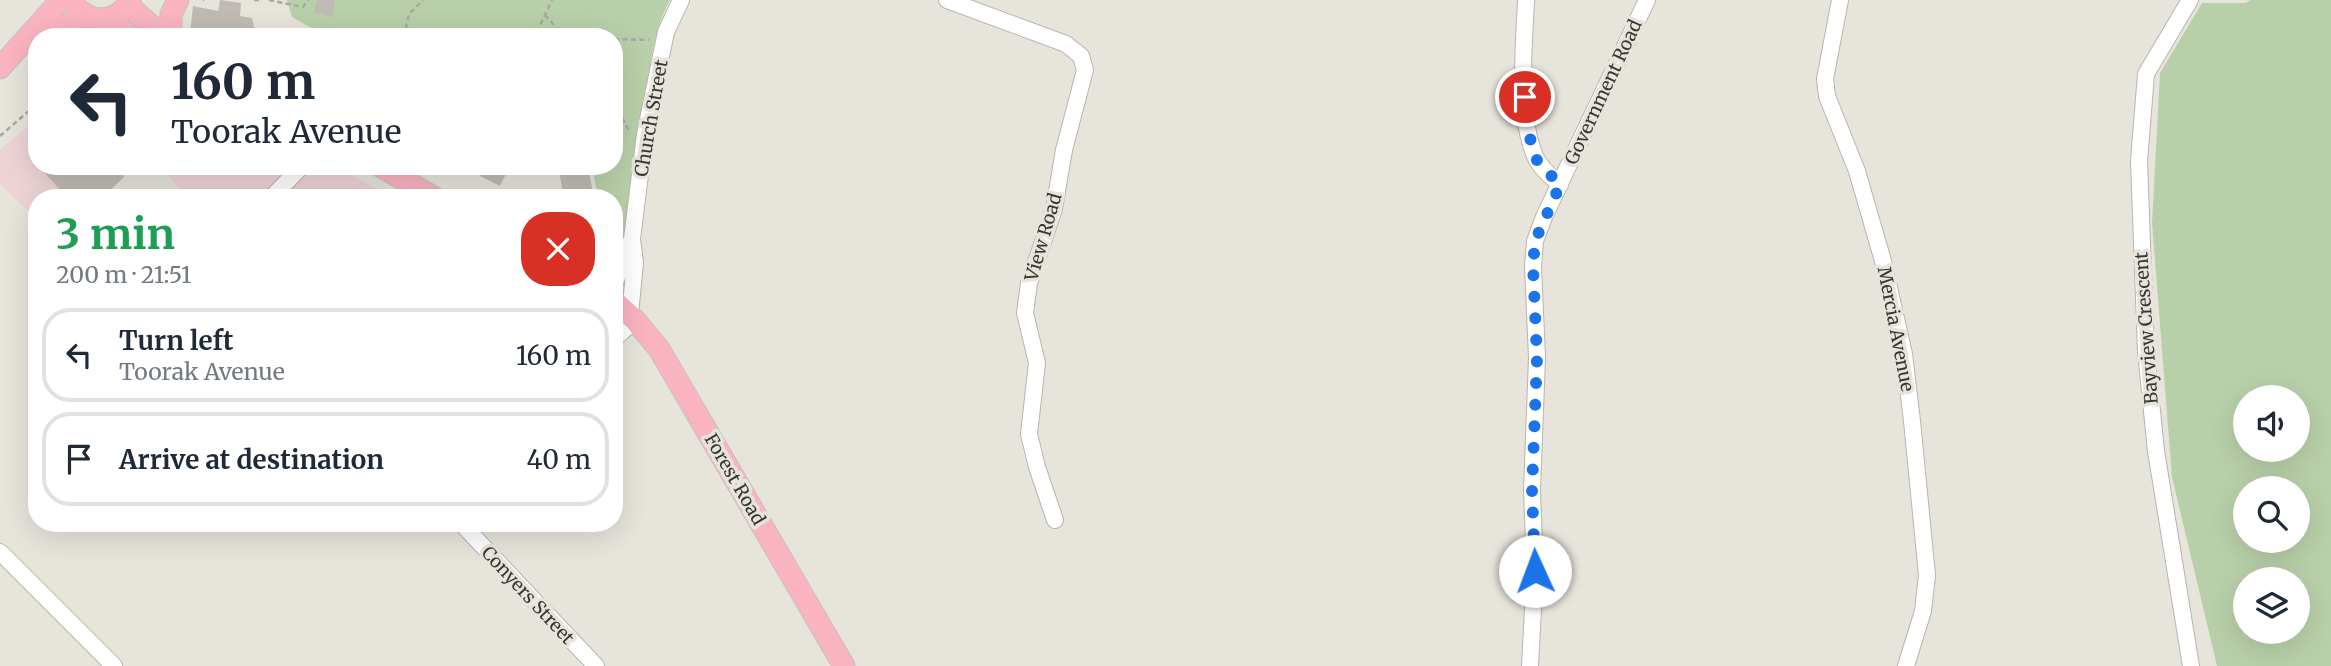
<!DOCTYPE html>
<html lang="en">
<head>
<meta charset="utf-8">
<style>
  :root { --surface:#fff; --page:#f2f2f3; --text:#1f2937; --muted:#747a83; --line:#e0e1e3 }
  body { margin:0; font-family:Merriweather,serif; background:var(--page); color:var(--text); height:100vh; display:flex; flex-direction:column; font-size:26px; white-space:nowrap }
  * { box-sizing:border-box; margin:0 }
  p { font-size:23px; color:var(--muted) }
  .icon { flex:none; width:38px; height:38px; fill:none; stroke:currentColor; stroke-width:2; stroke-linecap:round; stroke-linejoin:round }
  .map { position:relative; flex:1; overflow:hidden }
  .panel { position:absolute; left:28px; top:189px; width:595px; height:343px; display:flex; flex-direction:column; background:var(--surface); border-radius:28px; box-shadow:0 7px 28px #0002 }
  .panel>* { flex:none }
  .banner { position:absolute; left:28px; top:28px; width:595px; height:147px; border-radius:28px; box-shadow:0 7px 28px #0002; background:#fff; color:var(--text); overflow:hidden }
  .tools { position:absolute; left:2233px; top:385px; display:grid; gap:14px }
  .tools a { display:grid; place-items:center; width:77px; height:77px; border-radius:50%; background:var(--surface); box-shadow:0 7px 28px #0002; font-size:35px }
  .pin { position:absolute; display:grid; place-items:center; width:60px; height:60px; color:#fff; margin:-30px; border:4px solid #fff; border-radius:50%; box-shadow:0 2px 7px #0007 }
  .me { position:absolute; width:77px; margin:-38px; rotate:358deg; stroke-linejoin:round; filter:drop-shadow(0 0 5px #0008) }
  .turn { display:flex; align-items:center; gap:24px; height:147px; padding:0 28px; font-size:32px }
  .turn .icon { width:91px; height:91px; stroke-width:2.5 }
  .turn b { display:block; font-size:49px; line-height:60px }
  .round { display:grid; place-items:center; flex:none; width:74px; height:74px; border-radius:28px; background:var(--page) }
  .overview { display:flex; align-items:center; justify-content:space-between; height:119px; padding:0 28px }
  h1 { font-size:42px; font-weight:700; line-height:52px; color:#1e9e55 }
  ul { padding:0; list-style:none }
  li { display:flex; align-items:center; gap:21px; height:94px; margin:0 14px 10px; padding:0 14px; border:4px solid var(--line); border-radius:28px }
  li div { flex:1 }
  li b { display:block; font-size:26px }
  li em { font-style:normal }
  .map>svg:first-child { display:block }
  .commercial { fill:#edd3d6 }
  .green { fill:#b8d0a9; fill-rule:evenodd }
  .building { fill:#c0bab4 }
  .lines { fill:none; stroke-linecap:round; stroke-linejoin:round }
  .minor-casing { stroke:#b8b5ae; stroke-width:18 }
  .major-casing { stroke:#c3c3c2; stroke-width:23 }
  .path { stroke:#aaa7a1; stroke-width:2.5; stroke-dasharray:5 3.5; stroke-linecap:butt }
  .minor { stroke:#fff; stroke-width:16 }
  .major { stroke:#fab3c1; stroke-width:21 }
  .route { stroke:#1a73e8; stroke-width:12; stroke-dasharray:0 21.6 }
  .labels { text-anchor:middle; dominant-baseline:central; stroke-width:7; stroke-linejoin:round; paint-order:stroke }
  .street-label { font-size:18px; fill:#373633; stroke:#e7e4dc }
</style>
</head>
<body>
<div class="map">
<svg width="2331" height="666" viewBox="0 0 2331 666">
  <rect width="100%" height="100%" fill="#e7e4dc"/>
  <path class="commercial" d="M37 118V166H136L102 198H37V219L0 184V150Z
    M160 166H336L393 198H188Z"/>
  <path class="green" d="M287 0H670C650 36 648 86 642 127 635 176 627 223 616 271L614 198H598L592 166H614V37H327L292 17Z
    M2250 0H2331V666H2217L2172 477 2152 223 2160 73 2202 3H2246ZM2298 397V450H2245V397ZM2245 488H2298V541H2245ZM2245 579H2298V632H2245Z"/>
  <path class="building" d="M220 0 241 3 240 16 252 18 254 27 251 37 190 33 193 6 218 11Z
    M317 0H335L332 17 314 12Z
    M38 166H114L124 177 102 198H68Z
    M486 166H510L500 186 480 176Z
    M558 166H588L594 198H564Z"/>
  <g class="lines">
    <g class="minor-casing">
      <path id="minor" d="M947 0 1066 44 1081 56 1085 70 1064 150 1054 209 1029 283 1025 313 1037 363 1029 434 1037 467 1055 520
        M1526 0C1524 47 1517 113 1535 156 1539 167 1552 177 1560 185
        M1840 0 1825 79 1827 96 1857 171 1883 261 1904 354 1912 421 1927 575 1923 611 1906 666
        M2190 0 2146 74 2139 161 2146 352 2156 451 2191 666
        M271 198 302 166
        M614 285 631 241
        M630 314 635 263 632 239 645 134 666 32 681 0
        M614 339 635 320
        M461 523 596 666
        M0 552 114 666
        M1530 666 1535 571 1532 490 1537 358 1533 266 1535 241 1544 217 1647 0"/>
    </g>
    <g class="major-casing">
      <path id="major" d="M72 0C85 24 116 26 130 0
        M127 4 164 37
        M108 19 131 37
        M43 37 86 16
        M171 37V14L178 0
        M0 68 61 0
        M380 166 435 198
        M614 301 635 320 659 349 844 666"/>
    </g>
    <path class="path" d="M203 0H204
      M254 0H259
      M269 0 303 7 308 0
      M545 15 565 37
      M404 37 409 14 423 0
      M423 37 435 32 448 31 451 37
      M530 37 537 32 552 0
      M614 39 649 40
      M614 103 629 131
      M0 136 37 104"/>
    <use href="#minor" class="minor"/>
    <use href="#major" class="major"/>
  </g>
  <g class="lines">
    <path class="route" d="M1525 97 1526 124 1536 159 1560 185 1535 241 1533 266 1537 358 1532 490 1535 571"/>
  </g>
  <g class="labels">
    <g class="street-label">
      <text transform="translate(1603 92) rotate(-65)">Government Road</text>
      <text transform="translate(651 118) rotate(-80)">Church Street</text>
      <text transform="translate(1043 237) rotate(-74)">View Road</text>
      <text transform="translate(2146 328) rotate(-94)">Bayview Crescent</text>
      <text transform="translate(1896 329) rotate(79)">Mercia Avenue</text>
      <text transform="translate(735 479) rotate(60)">Forest Road</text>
      <text transform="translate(528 595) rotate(47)">Conyers Street</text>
    </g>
  </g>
</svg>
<div class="tools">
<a><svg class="icon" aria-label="sound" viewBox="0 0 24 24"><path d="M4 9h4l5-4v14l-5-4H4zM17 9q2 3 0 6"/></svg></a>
<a><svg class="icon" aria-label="search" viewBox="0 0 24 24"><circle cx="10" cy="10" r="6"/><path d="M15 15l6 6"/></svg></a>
<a><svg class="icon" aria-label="layers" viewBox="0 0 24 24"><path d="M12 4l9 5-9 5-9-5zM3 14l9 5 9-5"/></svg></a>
</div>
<div class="pin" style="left:1525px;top:97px;background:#d93025"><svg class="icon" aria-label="arrive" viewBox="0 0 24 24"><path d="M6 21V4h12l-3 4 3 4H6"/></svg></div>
<svg class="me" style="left:1535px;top:571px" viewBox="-20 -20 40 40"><circle r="19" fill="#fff"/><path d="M0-13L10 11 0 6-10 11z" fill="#1a73e8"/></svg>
<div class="banner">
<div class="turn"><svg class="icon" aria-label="left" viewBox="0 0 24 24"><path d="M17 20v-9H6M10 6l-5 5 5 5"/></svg><div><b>160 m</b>Toorak Avenue</div></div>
</div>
<section class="panel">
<div class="overview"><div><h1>3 min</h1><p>200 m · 21:51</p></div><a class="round" style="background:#d93025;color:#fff"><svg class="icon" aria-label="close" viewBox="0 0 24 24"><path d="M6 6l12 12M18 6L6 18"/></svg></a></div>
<ul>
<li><svg class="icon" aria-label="left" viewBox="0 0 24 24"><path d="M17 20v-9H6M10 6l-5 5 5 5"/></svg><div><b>Turn left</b><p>Toorak Avenue</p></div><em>160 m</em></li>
<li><svg class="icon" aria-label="arrive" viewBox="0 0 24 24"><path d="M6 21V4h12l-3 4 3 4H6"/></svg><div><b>Arrive at destination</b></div><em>40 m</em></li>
</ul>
</section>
</div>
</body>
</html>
